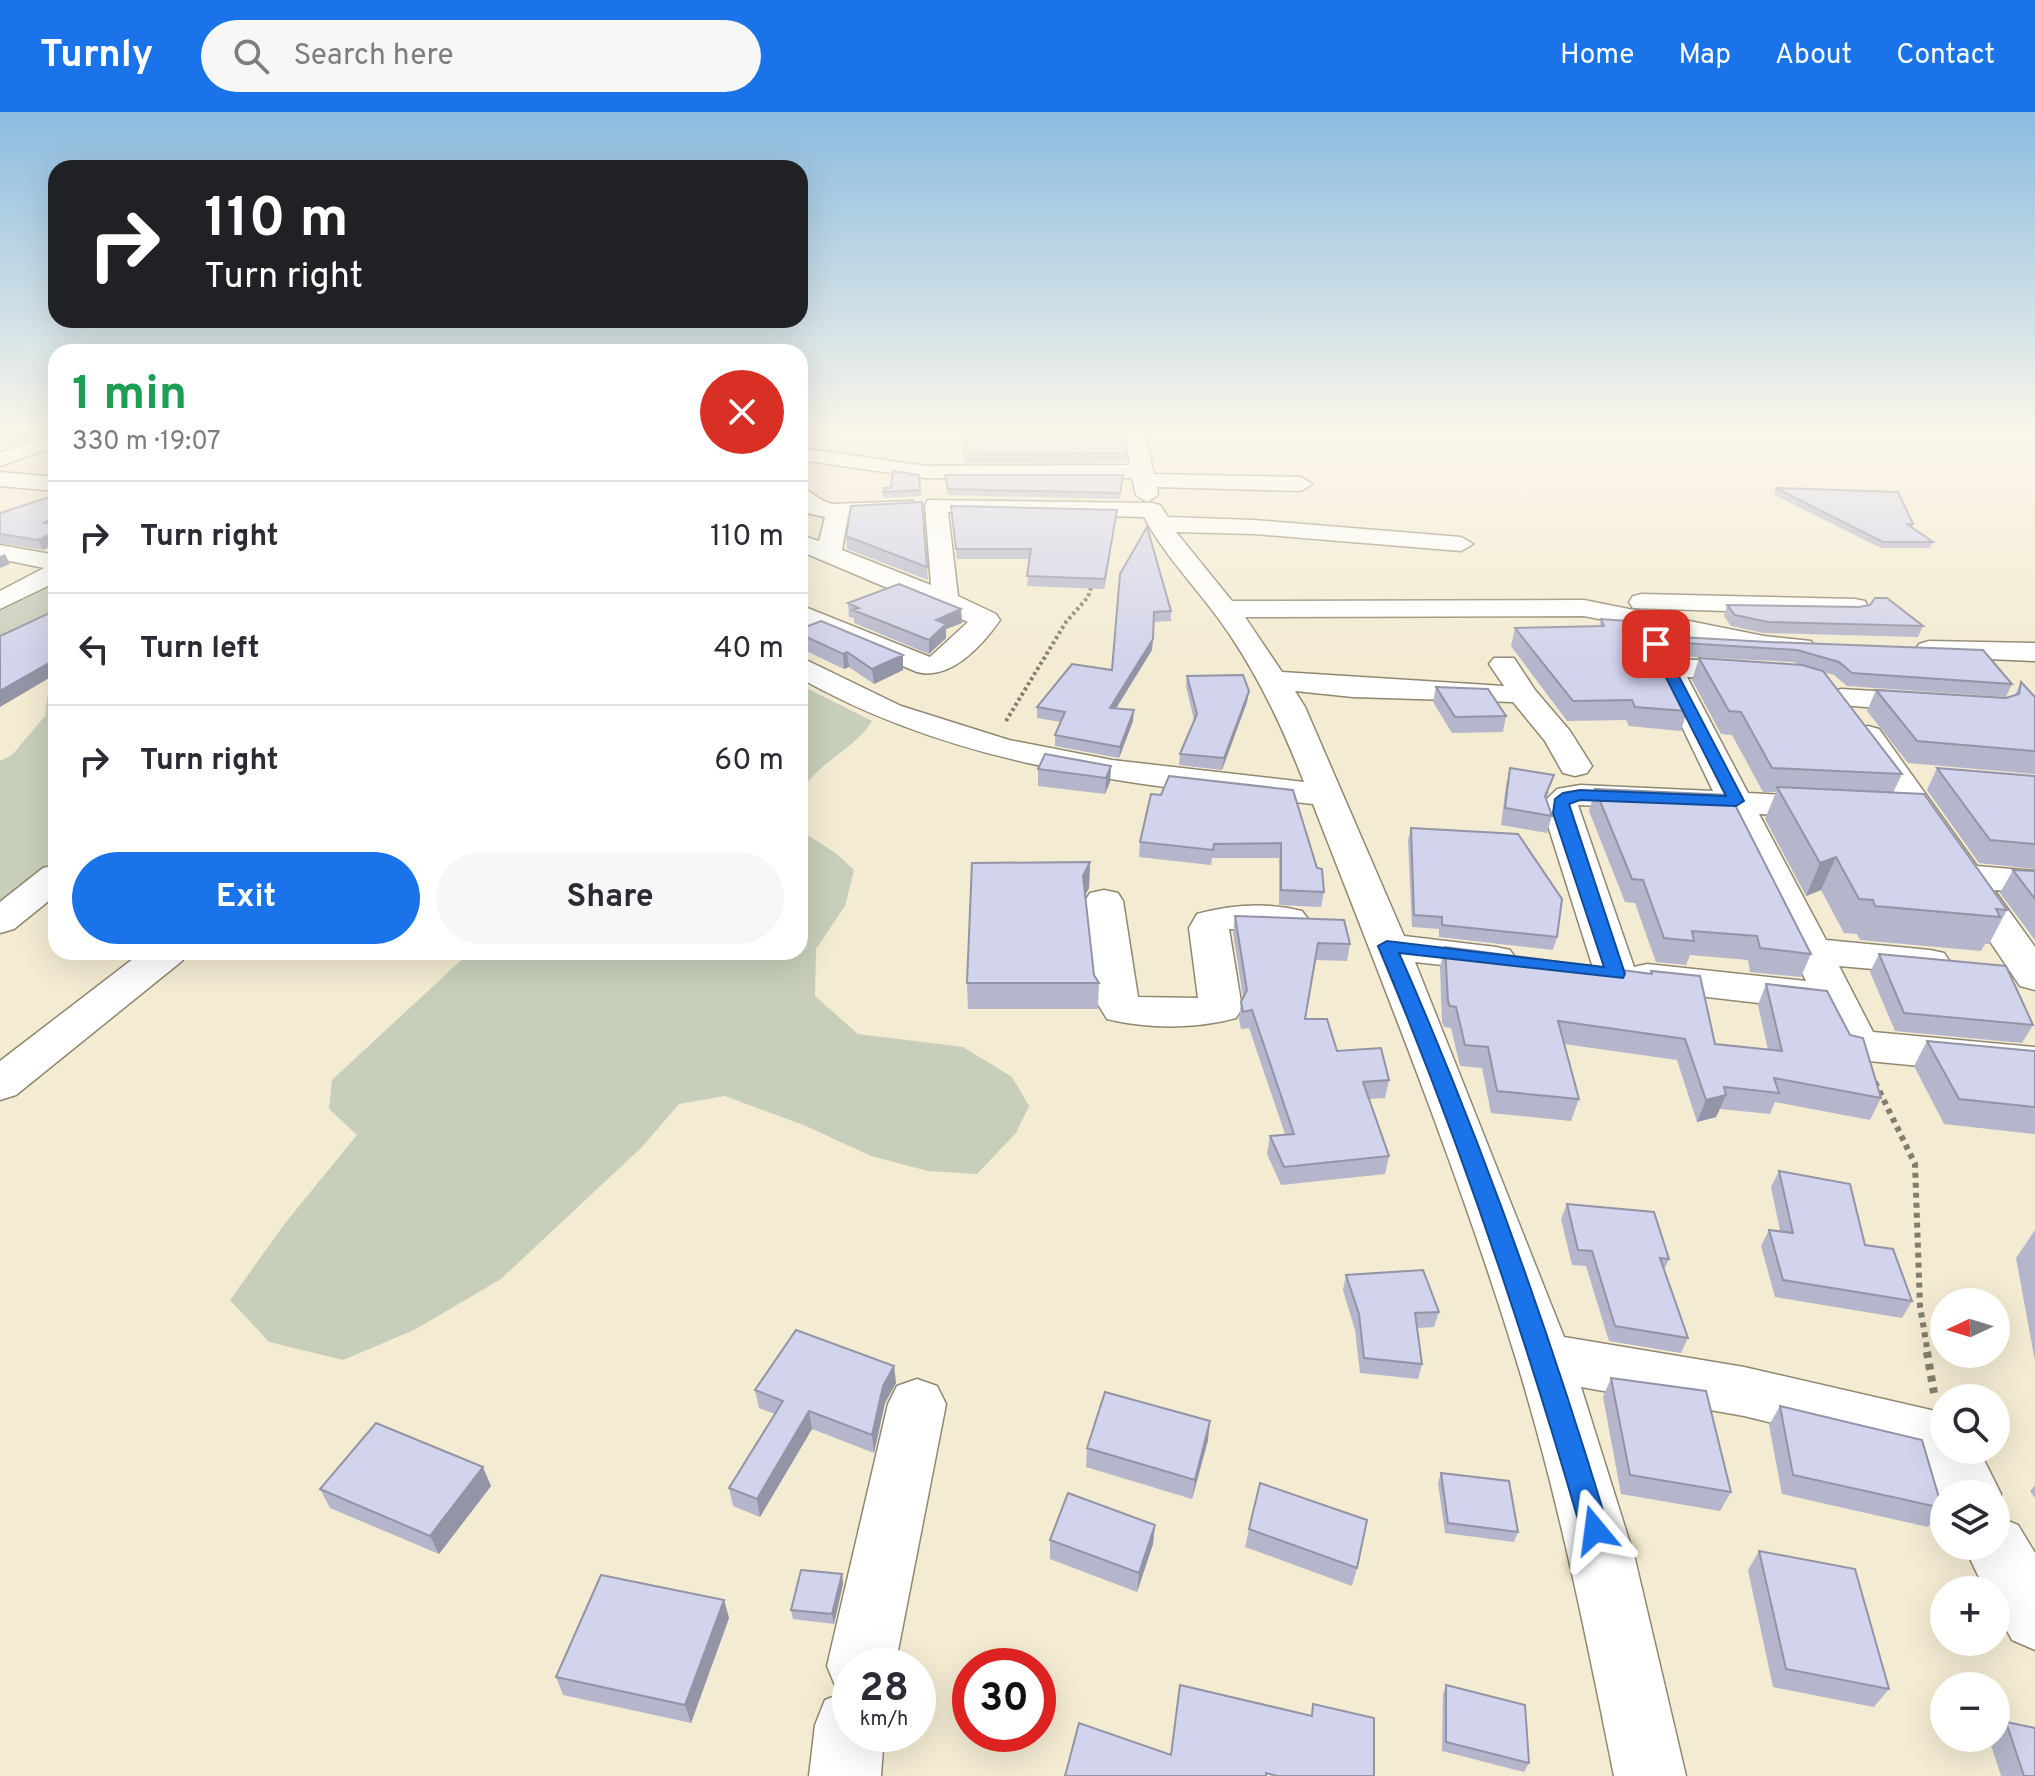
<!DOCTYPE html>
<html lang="en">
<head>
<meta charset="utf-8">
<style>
  :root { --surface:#fff; --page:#f7f7f7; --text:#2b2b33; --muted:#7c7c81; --line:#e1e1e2; --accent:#1a73e8 }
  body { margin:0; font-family:Overpass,sans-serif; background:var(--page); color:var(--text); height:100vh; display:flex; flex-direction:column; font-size:30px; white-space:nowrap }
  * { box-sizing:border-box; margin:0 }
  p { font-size:26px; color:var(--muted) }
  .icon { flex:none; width:44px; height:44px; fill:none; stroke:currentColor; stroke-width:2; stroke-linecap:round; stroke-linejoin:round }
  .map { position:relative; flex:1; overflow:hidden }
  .panel { position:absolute; left:48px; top:232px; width:760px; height:616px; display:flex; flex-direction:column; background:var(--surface); border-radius:24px; box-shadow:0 8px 32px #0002 }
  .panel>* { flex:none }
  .hud { position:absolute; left:48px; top:48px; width:760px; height:168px; border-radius:24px; box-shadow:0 8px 32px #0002; background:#202124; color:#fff; overflow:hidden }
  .needle { width:52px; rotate:266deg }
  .controls { position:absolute; left:1930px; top:1176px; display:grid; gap:16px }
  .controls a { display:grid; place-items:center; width:80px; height:80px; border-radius:50%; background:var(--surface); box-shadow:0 8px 32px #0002; font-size:40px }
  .speed { position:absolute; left:832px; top:1536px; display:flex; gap:16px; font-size:40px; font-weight:700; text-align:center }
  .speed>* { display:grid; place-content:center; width:104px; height:104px; border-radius:50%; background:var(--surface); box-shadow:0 8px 32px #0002; line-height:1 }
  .speed small { font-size:20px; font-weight:400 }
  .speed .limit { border:12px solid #d22; background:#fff; color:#111 }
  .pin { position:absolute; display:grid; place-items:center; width:68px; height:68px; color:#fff; margin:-34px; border-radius:16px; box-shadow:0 4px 12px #0006 }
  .me { position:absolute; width:88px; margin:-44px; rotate:344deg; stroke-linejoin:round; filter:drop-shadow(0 0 6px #0008) }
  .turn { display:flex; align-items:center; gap:28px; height:168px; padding:0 24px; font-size:36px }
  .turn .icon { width:104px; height:104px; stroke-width:2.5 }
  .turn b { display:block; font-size:56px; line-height:68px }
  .round { display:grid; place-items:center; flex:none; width:84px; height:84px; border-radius:42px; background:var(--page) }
  .overview { display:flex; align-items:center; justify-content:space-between; height:136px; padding:0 24px }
  h1 { font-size:48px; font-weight:700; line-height:60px; color:#1e9e55 }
  .primary-button { display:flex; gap:16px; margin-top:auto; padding:16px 24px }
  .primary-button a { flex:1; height:92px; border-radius:48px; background:var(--accent); color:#fff; font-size:32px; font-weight:700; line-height:92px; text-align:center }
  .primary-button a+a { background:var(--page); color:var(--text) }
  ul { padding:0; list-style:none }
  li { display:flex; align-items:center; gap:24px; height:112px; padding:0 24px; border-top:2px solid var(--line) }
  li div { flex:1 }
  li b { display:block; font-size:30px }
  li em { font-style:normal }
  header { display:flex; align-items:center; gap:48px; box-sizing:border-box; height:112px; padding:0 40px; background:var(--accent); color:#fff }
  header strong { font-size:38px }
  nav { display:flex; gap:44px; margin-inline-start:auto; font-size:28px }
  .search { width:560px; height:72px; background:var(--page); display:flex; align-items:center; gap:20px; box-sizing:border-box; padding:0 28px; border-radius:44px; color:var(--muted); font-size:30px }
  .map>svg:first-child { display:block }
  .green { fill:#c7cfba }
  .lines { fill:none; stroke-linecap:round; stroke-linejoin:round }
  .street-casing { stroke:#8f8770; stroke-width:3 }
  .path-far2 { stroke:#837d6d; stroke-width:4; stroke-dasharray:3 3; stroke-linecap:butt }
  .path-far1 { stroke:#837d6d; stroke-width:6; stroke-dasharray:5 5; stroke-linecap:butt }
  .path { stroke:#837d6d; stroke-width:8; stroke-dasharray:6 6; stroke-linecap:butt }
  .street { fill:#fff; fill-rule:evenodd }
  .wall { fill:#b5b5cb }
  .shaded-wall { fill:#9394a5 }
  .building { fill:#d2d3ec; stroke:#9394a5; stroke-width:2 }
  .route { fill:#1a73e8; stroke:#114b97; stroke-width:2 }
</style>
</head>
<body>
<header>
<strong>Turnly</strong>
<div class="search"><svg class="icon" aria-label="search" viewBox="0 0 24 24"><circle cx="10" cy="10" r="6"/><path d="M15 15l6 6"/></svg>Search here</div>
<nav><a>Home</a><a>Map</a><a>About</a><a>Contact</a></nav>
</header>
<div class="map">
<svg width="2035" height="1664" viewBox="0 0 2035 1664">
  <rect width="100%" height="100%" fill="#f3ebd2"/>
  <path class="green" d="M56 464V789L0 795V649L12 643 45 604 52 547 0 524V490Z
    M800 573 872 609C853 639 819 649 800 681Z
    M800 718 837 742 854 758 845 794 816 837 815 884 858 922 963 935 1012 965 1029 994 1016 1021 977 1062 928 1059 871 1044 806 1014 725 984 679 992 642 1035 501 1167 414 1218 343 1248 269 1230 230 1188 286 1110 357 1023 329 997 332 968 470 840H800Z"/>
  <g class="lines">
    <g class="street-casing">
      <path id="street" d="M1124 316H1144L1154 362 1301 365 1312 372 1301 379 1157 375 1158 383 1147 390 1136 383 1132 366H926L800 348V336L926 354 1130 353Z
        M56 321V334L0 354V341Z
        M0 360 56 365V379L0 374Z
        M800 375C813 379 819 390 833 392L913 389 916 394 905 401 848 404 842 438 931 473 925 393 928 388 1152 391 1160 393 1168 405 1254 408 1461 425 1473 432 1461 439 1254 422 1176 420 1232 489 1584 488 1764 524 1811 529 1815 535 1811 541 1764 540 1584 504 1245 505 1282 560 1504 574 1489 552 1494 546H1514L1535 578 1570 619 1592 654 1587 661 1575 664 1563 661 1545 629 1513 590 1353 585 1295 579 1305 595 1404 824 1496 835 1510 838 1516 847 1510 856 1496 859 1415 850 1564 1225 1744 1255 1944 1301V1338H1979L2001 1382 1996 1392V1382H1944V1393L1921 1347 1744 1304 1581 1275 1635 1447 1686 1664H1614C1586 1523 1558 1384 1516 1247 1458 1058 1384 875 1313 692 1134 673 959 656 800 566V545L901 594 1009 628 1112 648 1304 670C1283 617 1262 571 1230 523 1203 482 1167 448 1144 405L948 400 958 484 996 502 1000 508C982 534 950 569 917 560L800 511V493L930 545 968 510 800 439V423L819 429 825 405 807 401 800 394Z
        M0 433 56 443V470L0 497V479L44 456 0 447Z
        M1642 482 1855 487 1865 489 1868 495 1865 501 1855 503 1633 496 1629 490 1633 484Z
        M1658 527 1668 530 1678 547 1751 551 1761 554 1766 560 1761 566 1687 565 1748 681 1826 685 1838 688 1843 695 1838 702 1826 705 1759 702 1826 828 1930 838 1944 841 1950 850 1944 859 1930 862 1839 854 1873 920 2035 935V965L1858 948 1842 943 1819 898 1647 878 1630 871 1616 875 1601 871 1595 862 1544 701V690L1557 677 1580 673 1713 679 1644 536 1648 530ZM1578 693 1724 700 1806 869 1647 852 1634 855Z
        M1929 529 2035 531V549L1919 544 1915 538 1919 532Z
        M1841 577 1924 582 1935 585 1939 591 1935 597 1924 600 1830 592 1826 586 1830 580Z
        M1868 614 1879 617 1977 754 2035 759V781L1994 778 2035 835V878L2020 874 1852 624 1857 617Z
        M56 753V783L14 817 0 821V790L43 756Z
        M1104 778 1118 781 1123 789 1138 885 1198 886 1189 816 1197 802C1231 793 1267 790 1302 799L1308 807 1302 815 1288 819 1229 817 1242 896 1236 906C1196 917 1148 917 1107 907L1096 889 1085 789 1090 781Z
        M142 840H188L182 849 16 983 0 988V949Z
        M917 1267 937 1274 946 1292 895 1554H850V1622H884L881 1664H809L815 1613 825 1588 843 1581 837 1578 827 1554 888 1292 897 1274Z
        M1996 1404 2018 1413 2035 1441V1538L2012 1528 1996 1498V1478H1985L1964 1434H1996Z"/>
    </g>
    <path class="path-far2" d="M1006 609 1066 510 1088 485 1092 472"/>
    <path class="path-far1" d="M1875 970 1915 1052 1920 1194 1928 1242"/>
    <path class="path" d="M1927 1240 1934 1281"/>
    <use href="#street" class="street"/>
  </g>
  <path class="wall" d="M0 316H56V326L54 318 15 332 0 330Z
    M1127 341 1126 350 964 351V342Z
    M919 363 921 384 883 386V380Z
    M945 363 1123 369 1120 387 948 383Z
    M1776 376 1913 412 1912 415 1933 430 1930 436H1881L1774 383Z
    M53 384 43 438 0 431V401Z
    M951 394 1117 398 1116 407 1104 477 1027 474 1030 447H957Z
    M846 424 927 455 928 468 847 437Z
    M1120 462 1171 499V509L1154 510 1152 538 1116 597 1133 609 1119 646 1055 634V623L1061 610 1037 606V595L1112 558Z
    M848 491 961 497 962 511 946 517V526L929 542 854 511V506L849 505Z
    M1727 493 1923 514 1918 525 1764 521 1731 514 1724 504Z
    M1601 507 1648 521 1687 599 1681 619 1629 614 1626 608 1567 609 1511 534 1515 516 1599 514Z
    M800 517 903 543V558L874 572 849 555 844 557 800 536Z
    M1680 525 1768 530 2012 572 2006 585 1847 574 1834 563 1823 560 1902 662 1893 681 2007 798 1989 832H1985L1981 839 1860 828 1857 822 1844 821 1821 778 1806 784 1765 707 1776 680H1763L1732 623 1721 622 1692 568 1699 546 1801 553 1793 550 1680 544 1676 537Z
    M1187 564 1249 579 1247 590 1222 658 1179 653 1180 642 1194 608 1186 574Z
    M2021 570 2035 585V662L1908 651 1867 599 1876 578 2006 586 2015 583Z
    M1436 575 1506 604 1503 620 1452 621 1433 590Z
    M1111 654 1110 670 1105 682 1038 674V657Z
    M1510 656 1549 680 1546 687 1552 704 1547 721 1501 713 1506 673Z
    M1937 656 2035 664V757L1979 751 1927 678Z
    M1595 677 1811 842 1801 865 1750 860 1748 848 1690 843 1686 853 1656 850 1635 791 1625 790 1589 699Z
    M1293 678 1324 780 1321 795 1279 793V746H1212L1211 753 1139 745 1140 730 1161 683Z
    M1411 716 1557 825 1553 838 1439 825V817L1412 815 1408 728Z
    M1090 750 1089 776 1085 784 1094 863 1099 871 1098 897H968L967 871Z
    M2013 758 2035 759V828L2000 781Z
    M1235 804 1350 832 1347 849 1316 848 1305 907 1337 939 1389 968 1385 986 1369 987 1389 1044 1385 1062 1281 1073 1267 1042 1270 1024 1285 1022 1249 916 1241 917 1239 907 1241 890 1243 885 1233 821Z
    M1445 835 1650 861 1651 859 1715 932 1768 938 1758 893 1766 872 1881 986 1870 1008 1775 990 1770 1002 1720 997 1716 1005 1697 1010 1677 948 1564 932 1579 987 1571 1009 1491 1001 1482 956 1460 954 1451 916 1444 915 1442 910 1440 855Z
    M1879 842 2033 913 2022 931 1895 919 1870 860Z
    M1927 929 2035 939V1022L1944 1012 1914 954Z
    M1779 1059 1865 1133 1912 1189 1902 1206 1775 1185 1761 1134 1769 1118 1780 1119 1771 1075Z
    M1567 1092 1669 1147 1664 1158 1688 1226 1681 1241 1609 1229 1586 1154 1572 1153 1561 1107Z
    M2035 1118V1249L2016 1146Z
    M1346 1163 1439 1200 1434 1215 1417 1216 1422 1252 1418 1267 1360 1261 1355 1218 1343 1178Z
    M894 1254 896 1271 885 1291 874 1341 812 1317 760 1405 733 1394 729 1376 775 1302 759 1296 755 1278Z
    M1611 1266 1731 1380 1720 1399 1621 1382 1603 1285Z
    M1780 1294 1942 1396 1928 1415 1782 1382 1769 1313Z
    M1208 1328 1192 1387 1086 1355 1087 1336Z
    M1441 1361 1518 1420 1514 1430 1445 1421 1438 1371Z
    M2035 1373V1386L2030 1379Z
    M491 1374 439 1442 330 1396 320 1377Z
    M1155 1413 1153 1432 1137 1480 1050 1447V1428Z
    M1249 1417 1357 1456 1352 1474 1245 1435Z
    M1759 1439 1889 1577 1874 1595 1773 1575 1748 1458Z
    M842 1462 843 1472 834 1512 793 1507 791 1498Z
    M724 1488 729 1506 691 1611 563 1583 556 1565Z
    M1446 1573 1529 1651 1524 1660 1442 1639 1443 1582Z
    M2006 1610 2035 1664H2001L1989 1627 1991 1626H1996V1620Z"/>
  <path class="shaded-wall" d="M26 316H54L55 318 15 332 10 322Z
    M1117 398 1116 407 1104 477 1105 467Z
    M56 406V417L43 411Z
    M56 420V432L43 438 38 428Z
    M5 442 10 452 0 456V444Z
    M961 497 962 511 946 517V526L929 542V528L936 508Z
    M1153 527 1152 538 1109 607 1110 596Z
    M847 540 849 555 844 557 843 542Z
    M903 543V558L874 572 872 557Z
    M56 547V562L0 595V579Z
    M1249 579 1247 590 1222 658 1224 646Z
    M1134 598 1133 609 1119 646 1120 635Z
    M1111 654 1110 670 1105 682 1106 666Z
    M1836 745 1821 778 1806 784 1820 751Z
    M1090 750 1089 776 1082 789 1083 764Z
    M1726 983 1716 1005 1697 1010 1706 988Z
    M894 1254 896 1271 885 1291 874 1341 872 1323 883 1274Z
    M809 1299 812 1317 760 1405 757 1387Z
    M1210 1309 1208 1328 1192 1387 1195 1368Z
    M483 1355 491 1374 439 1442 430 1424Z
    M1155 1413 1153 1432 1137 1480 1139 1461Z
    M842 1462 843 1472 834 1512 832 1502Z
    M724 1488 729 1506 691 1611 685 1593Z"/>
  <path class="building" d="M0 316H26L10 322 0 320Z
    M1002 316H1123L1127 341 964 342 966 319H1002Z
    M893 359 919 363 920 378 883 380 884 376H891Z
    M945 363H1123L1120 381 948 377Z
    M1776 376 1898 380 1913 412H1907L1933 430H1883Z
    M55 380 56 406 43 411 56 412V420L38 428 0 422V401L53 384Z
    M922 390 927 455 846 424 851 394Z
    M951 394 1117 398 1105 467 1027 464 1031 437H956Z
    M1147 415 1171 499 1154 500 1153 527 1110 596 1134 598 1120 635 1055 623 1065 600 1037 595 1072 552 1112 558 1120 462Z
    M899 472 961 497 936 508 946 512 929 528 853 498 859 496 848 491Z
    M1875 486H1887L1923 514 1768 510 1735 503 1727 493 1859 495 1870 493Z
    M56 498V547L0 579V524Z
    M1601 507 1651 511 1647 519 1687 599 1635 595 1632 588 1573 589 1515 516 1604 514Z
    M821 509 903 543 872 557 847 540 843 542 800 522V517Z
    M1680 525 1768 530 1983 538 2012 572 1852 561 1839 550 1797 538 1684 531Z
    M1699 546 1802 553 1823 559 1902 662 1772 656 1741 600 1729 599Z
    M1243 563 1249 579 1224 646 1180 642 1197 602 1187 564Z
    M2021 570 2035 585V639L1917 629 1876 578 2006 586 2019 582Z
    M1436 575 1488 577 1506 604 1455 605Z
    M1045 642 1111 654 1106 666 1038 657Z
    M1510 656 1554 663 1545 684 1552 704 1505 696Z
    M1937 656 2035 664V732L1990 728Z
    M1169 664 1293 678 1317 756 1322 757 1324 780 1281 778V731L1214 732 1213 738 1140 730 1151 682 1161 683Z
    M1777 675 1924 682 2007 798 1996 797 2000 805 1875 794 1873 788 1859 787 1836 745 1820 751Z
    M1595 677 1730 683 1811 842 1760 836 1757 824 1692 819 1694 829 1664 826 1643 768 1632 767Z
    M1411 716 1518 722 1562 787 1557 825 1442 813V805L1414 803Z
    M1090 750 1083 764 1094 863 1099 871H967L972 751Z
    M2013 758 2035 759V787Z
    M1235 804 1344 808 1350 832 1318 831 1305 907H1327L1337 939 1381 936 1389 968 1363 970 1389 1044 1284 1055 1270 1024 1294 1022 1252 898 1243 900 1241 890 1247 878Z
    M1445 835 1652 862 1651 859 1700 864 1715 932 1782 939 1766 872 1827 879 1850 923 1863 926 1881 986 1774 966 1779 981 1724 975 1726 983 1706 988 1685 927 1558 909 1579 987 1497 979 1488 935 1465 933 1456 895 1450 894 1448 889Z
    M1879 842 2006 854 2033 913 1904 901Z
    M1927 929 2035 939V995L1959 987Z
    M1779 1059 1850 1072 1865 1133 1893 1137 1912 1189 1783 1168 1769 1118 1793 1121Z
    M1567 1092 1654 1100 1669 1147 1660 1146 1688 1226 1615 1214 1592 1139 1578 1138Z
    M1423 1158 1439 1200 1415 1201 1422 1252 1364 1246 1359 1202 1346 1163Z
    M796 1218 894 1254 883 1274 872 1323 809 1299 757 1387 729 1376 783 1289 755 1278Z
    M1611 1266 1706 1279 1731 1380 1630 1363Z
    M1105 1280 1210 1309 1195 1368 1087 1336Z
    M1780 1294 1922 1328 1942 1396 1793 1363Z
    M376 1311 483 1355 430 1424 320 1377Z
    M1441 1361 1509 1369 1518 1420 1448 1411Z
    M1260 1371 1367 1408 1357 1456 1249 1417Z
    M1068 1381 1155 1413 1139 1461 1050 1428Z
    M1759 1439 1855 1457 1889 1577 1786 1557Z
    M801 1458 842 1462 832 1502 791 1498Z
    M601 1463 724 1488 685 1593 556 1565Z
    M1180 1573 1312 1604 1313 1592 1374 1606V1664H1277L1266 1661V1664H1065L1079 1611 1171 1643Z
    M1446 1573 1525 1593 1529 1651 1446 1630Z
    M2006 1610 2035 1616V1664H2024Z"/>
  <linearGradient id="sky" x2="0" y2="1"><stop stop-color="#8bbbdf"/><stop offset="0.58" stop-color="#faf6eb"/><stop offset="1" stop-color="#faf6eb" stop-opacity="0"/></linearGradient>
  <rect width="2035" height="549" fill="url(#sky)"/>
  <path class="route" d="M1656 528 1662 532 1744 689 1736 694 1580 688 1569 692 1625 862 1623 866 1399 841C1482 1029 1550 1222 1609 1418L1605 1428 1595 1432 1585 1428 1581 1418C1524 1220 1458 1024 1378 834L1387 829 1604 855 1553 701 1555 687 1563 681 1580 678 1726 684 1649 532Z"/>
</svg>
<div class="controls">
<a><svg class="needle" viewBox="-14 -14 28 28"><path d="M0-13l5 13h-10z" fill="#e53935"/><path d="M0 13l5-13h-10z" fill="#7c7c81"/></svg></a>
<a><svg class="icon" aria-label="search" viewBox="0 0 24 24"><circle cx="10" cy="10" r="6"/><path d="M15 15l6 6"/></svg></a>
<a><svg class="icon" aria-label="layers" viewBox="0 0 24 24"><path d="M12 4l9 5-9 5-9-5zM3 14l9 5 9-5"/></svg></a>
<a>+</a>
<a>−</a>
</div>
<div class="speed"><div>28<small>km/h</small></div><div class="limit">30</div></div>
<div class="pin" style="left:1656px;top:532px;background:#d93025"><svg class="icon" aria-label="arrive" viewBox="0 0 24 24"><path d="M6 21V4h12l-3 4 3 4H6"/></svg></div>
<svg class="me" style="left:1595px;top:1418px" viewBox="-20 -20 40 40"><path d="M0-17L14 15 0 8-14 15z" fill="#1a73e8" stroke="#fff" stroke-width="4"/></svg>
<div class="hud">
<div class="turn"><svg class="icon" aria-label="right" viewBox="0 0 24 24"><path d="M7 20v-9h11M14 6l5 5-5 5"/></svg><div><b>110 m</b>Turn right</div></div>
</div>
<section class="panel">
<div class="overview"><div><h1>1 min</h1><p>330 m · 19:07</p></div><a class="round" style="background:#d93025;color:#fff"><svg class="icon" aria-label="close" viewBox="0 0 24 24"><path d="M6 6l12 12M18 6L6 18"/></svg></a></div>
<ul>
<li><svg class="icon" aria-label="right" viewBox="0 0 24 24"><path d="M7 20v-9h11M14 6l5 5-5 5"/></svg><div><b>Turn right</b></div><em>110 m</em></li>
<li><svg class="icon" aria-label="left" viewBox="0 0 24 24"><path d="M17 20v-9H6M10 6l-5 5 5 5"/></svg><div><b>Turn left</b></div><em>40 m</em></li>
<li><svg class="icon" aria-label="right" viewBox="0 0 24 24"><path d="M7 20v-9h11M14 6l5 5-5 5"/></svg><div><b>Turn right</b></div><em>60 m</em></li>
</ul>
<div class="primary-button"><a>Exit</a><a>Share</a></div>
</section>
</div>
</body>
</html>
